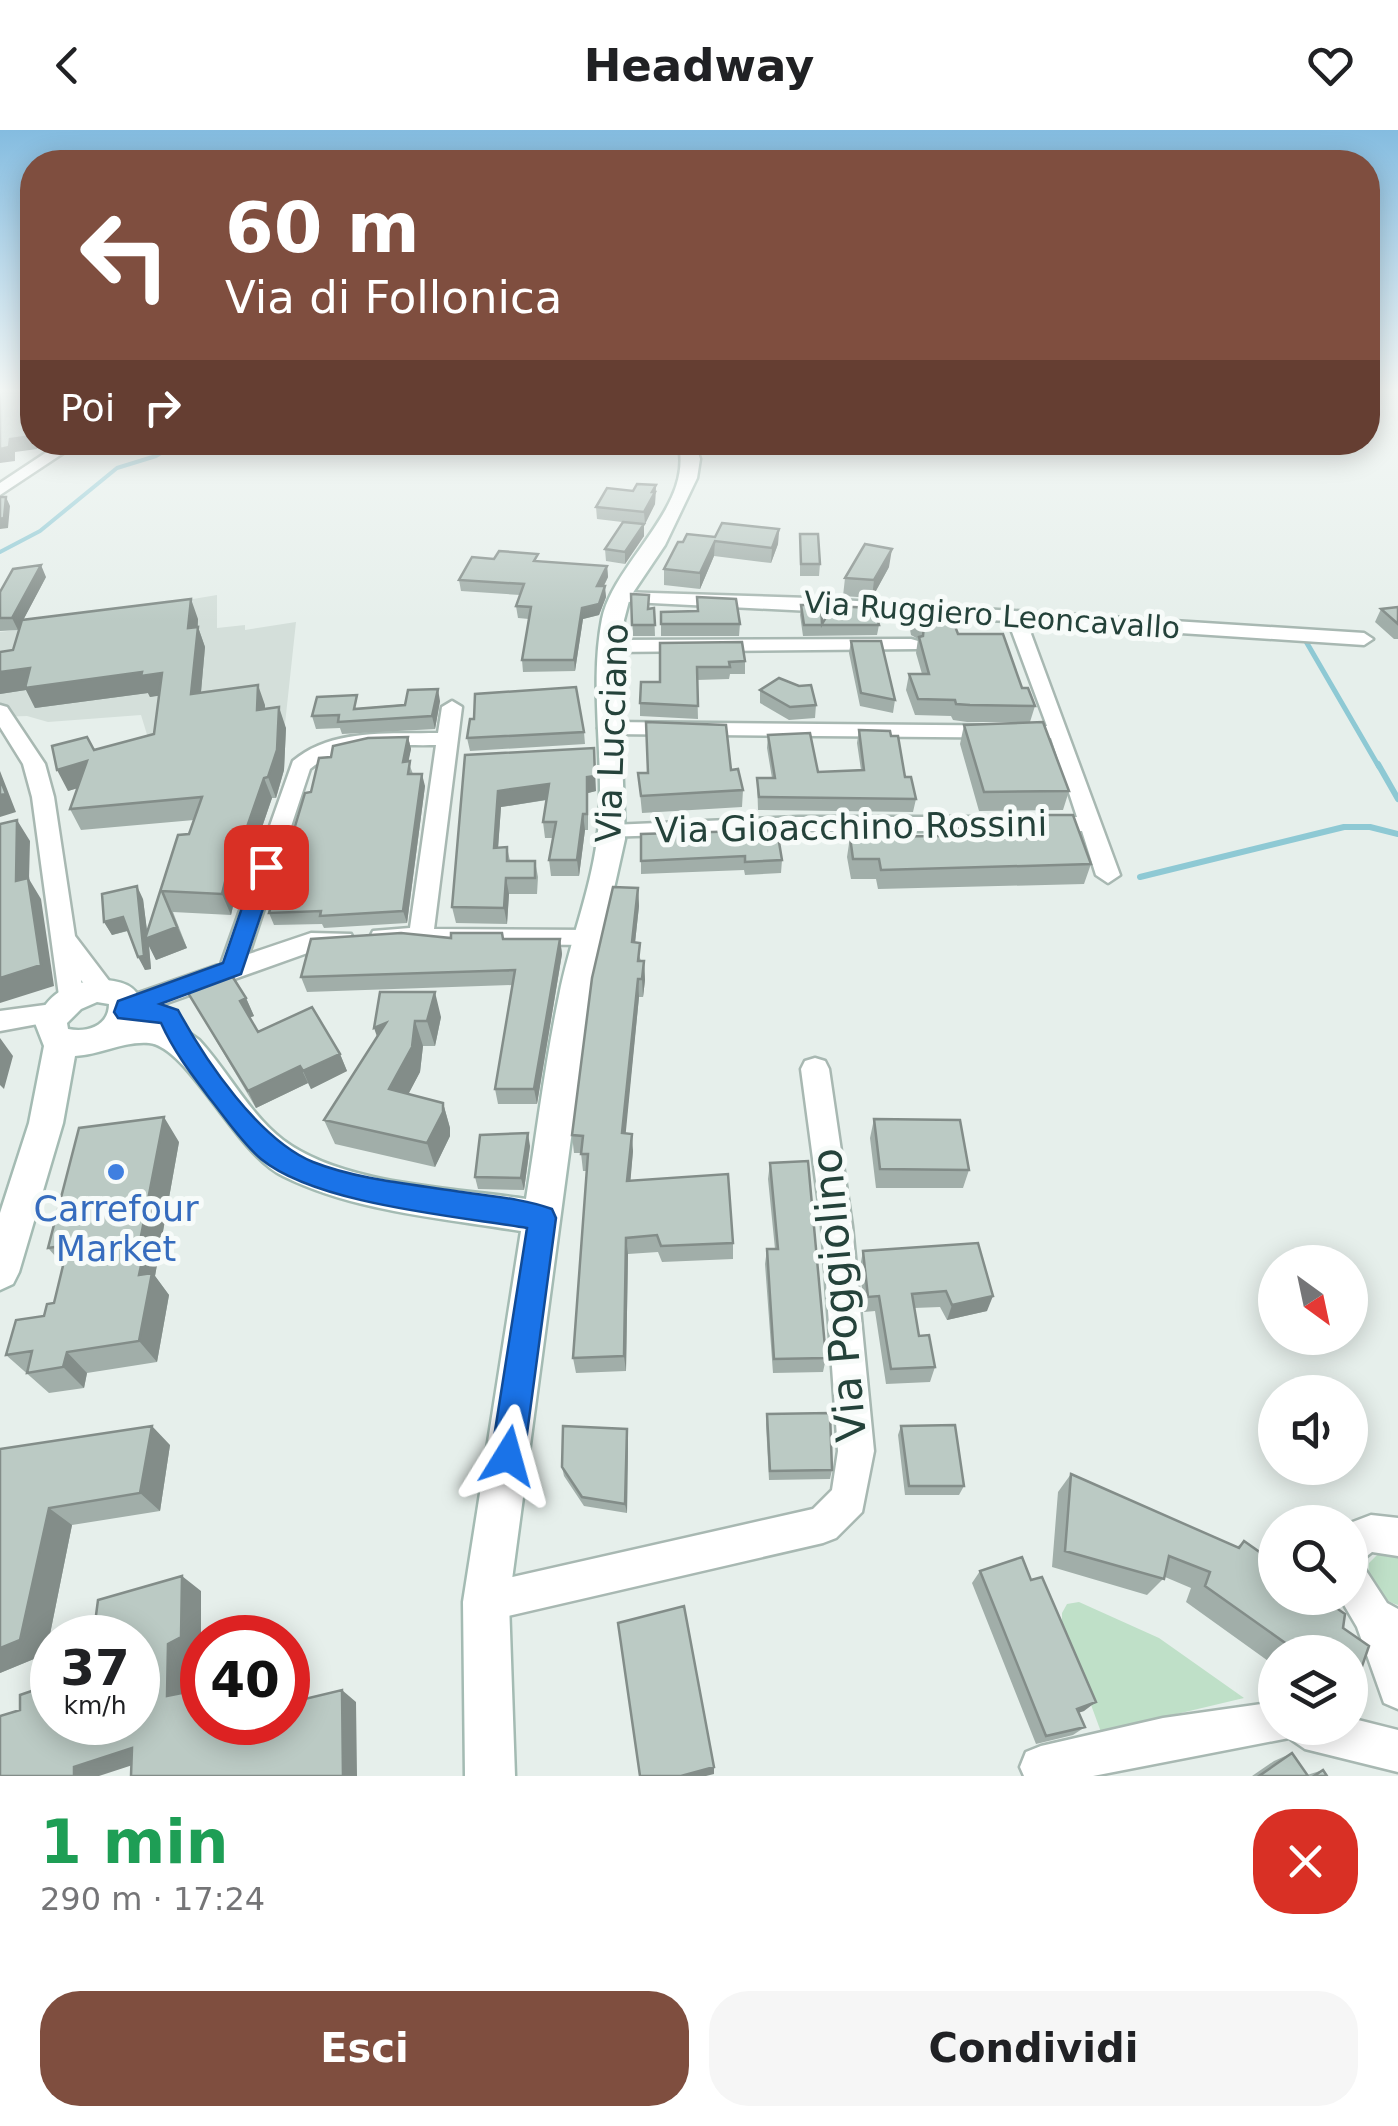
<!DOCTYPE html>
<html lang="it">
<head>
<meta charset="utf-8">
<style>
  :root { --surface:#fff; --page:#f6f6f6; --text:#202124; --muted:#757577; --accent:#7f4e3f }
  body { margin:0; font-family:"DejaVu Sans",sans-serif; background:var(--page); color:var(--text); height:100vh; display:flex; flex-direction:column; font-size:38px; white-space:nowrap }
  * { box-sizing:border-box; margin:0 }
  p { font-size:32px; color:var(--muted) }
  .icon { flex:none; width:55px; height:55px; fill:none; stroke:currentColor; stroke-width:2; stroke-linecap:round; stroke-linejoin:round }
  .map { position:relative; height:1646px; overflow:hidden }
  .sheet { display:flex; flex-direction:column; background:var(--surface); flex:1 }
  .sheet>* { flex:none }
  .top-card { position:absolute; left:20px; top:20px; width:1360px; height:305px; border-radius:40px; box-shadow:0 5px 25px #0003; background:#7f4e3f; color:#fff; overflow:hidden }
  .needle { width:65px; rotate:147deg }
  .tools { position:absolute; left:1258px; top:1115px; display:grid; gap:20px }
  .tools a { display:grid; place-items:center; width:110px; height:110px; border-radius:50%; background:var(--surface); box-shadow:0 5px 25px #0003; font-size:50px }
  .speed { position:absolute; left:30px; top:1485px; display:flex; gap:20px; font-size:50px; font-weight:700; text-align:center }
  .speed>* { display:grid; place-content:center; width:130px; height:130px; border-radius:50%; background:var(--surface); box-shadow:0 5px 25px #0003; line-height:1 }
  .speed small { font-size:25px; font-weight:400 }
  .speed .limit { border:15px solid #d22; background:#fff; color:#111 }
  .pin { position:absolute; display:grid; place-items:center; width:85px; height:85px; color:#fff; margin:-42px; border-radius:20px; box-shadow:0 5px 15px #0006 }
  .me { position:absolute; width:110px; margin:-55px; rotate:8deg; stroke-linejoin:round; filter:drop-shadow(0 0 8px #0008) }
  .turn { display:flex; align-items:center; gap:35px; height:210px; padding:0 40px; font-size:45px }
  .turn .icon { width:130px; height:130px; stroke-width:2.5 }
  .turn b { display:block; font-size:70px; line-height:85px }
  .then { display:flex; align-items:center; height:95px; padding:0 40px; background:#0003; gap:20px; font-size:38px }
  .round { display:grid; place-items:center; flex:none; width:105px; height:105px; border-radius:40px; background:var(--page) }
  .overview { display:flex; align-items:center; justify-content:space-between; height:170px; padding:0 40px }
  h1 { font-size:60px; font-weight:800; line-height:75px; color:#1e9e55 }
  .cta { display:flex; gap:20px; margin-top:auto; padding:20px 40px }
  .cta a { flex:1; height:115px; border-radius:40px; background:var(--accent); color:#fff; font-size:40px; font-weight:800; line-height:115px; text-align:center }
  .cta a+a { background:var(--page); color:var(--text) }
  header { display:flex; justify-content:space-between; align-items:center; height:130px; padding:0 40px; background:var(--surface); font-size:45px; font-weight:800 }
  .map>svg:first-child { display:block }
  .built { fill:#d4dfda }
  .green { fill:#bfe0c8 }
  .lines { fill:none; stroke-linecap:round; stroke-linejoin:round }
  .stream-far2 { stroke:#8ec9d4; stroke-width:4 }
  .stream-far1 { stroke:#8ec9d4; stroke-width:5 }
  .stream { stroke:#8ec9d4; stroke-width:6 }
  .street-casing { stroke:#a8b8b2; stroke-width:5 }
  .secondary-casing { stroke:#a4bbb3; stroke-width:5 }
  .street { fill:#fff; fill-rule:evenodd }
  .secondary { fill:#fff; fill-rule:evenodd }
  .wall { fill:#a1aea9 }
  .shaded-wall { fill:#838d89 }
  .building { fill:#bbcac4; stroke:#838d89; stroke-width:2.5 }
  .route { fill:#1a73e8; stroke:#114b97; stroke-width:2.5 }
  .shop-dot { fill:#3f7fe0; stroke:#f7fbf9; stroke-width:4 }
  .labels { text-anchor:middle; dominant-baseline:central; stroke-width:10; stroke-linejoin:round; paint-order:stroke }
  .far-street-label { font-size:30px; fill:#24423a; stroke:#f7fbf9 }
  .street-label { font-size:35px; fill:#24423a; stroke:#f7fbf9 }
  .shop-label { font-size:35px; fill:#366cbe; stroke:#f7fbf9 }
  .near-street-label { font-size:42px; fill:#24423a; stroke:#f7fbf9 }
</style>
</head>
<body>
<header><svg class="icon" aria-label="back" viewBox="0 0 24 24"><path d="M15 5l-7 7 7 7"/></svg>Headway<svg class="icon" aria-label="heart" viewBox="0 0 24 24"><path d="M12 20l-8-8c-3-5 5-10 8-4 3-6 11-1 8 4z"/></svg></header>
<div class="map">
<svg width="1398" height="1646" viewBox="0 0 1398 1646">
  <rect width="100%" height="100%" fill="#e6efeb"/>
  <path class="built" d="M217 465V498L245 495V500L296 492 281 631 160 647 141 585 48 592 27 586 0 587V502L103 489 157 475Z"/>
  <path class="green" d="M1378 1424 1398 1428V1475C1380 1469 1366 1453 1369 1433Z
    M1079 1472 1159 1508 1244 1568 1101 1602 1062 1496V1483L1067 1474Z"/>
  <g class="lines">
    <path class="stream-far2" d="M0 422 40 401 117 338 156 326 179 312"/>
    <path class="stream-far1" d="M1304 508 1379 637"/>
    <path class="stream" d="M1378 634 1398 669
      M1140 747 1344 697H1370L1398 704"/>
    <g class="street-casing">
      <path id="street" d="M62 312H80L0 365V353Z
        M619 462 809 468 1364 503 1373 509 1364 515 1027 493 1120 745 1108 753 1096 745 1082 701H799L603 707 600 702 611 695 799 687H1077L1051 608 608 604 598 598 608 592 1047 596 1008 491 613 471V463Z
        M911 509 918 511V519L610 522 601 516 610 510Z
        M452 571 462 577 434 799 587 800 596 803 599 809 596 815 373 813 370 807 373 801 410 798 436 615C395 616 344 610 310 639L249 824 311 803 351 804 354 810 351 816 313 821 136 884H118L114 877 118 870 221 834 293 631C332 598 389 604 438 603L442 577Z
        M0 575 7 577 45 634 54 667 75 806 116 860 112 867C95 872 91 862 81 850L84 869 80 876 67 878 65 889 0 901V881L60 873 32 667 23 634 0 597Z
        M815 928 825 931 829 939 852 1096 874 1321 862 1382 836 1408 823 1413 486 1491 472 1486 467 1472 472 1458 486 1453 813 1379 832 1360 838 1321 822 1096 801 939 805 931Z
        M1371 1385 1398 1388V1426L1372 1422 1358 1433 1363 1436 1387 1473 1398 1479V1579L1384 1573 1357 1497 1340 1468H1350V1393Z
        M1275 1572V1598H1350V1588L1398 1600V1642L1305 1619 1289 1608 1093 1646H1024L1020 1637 1026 1622 1041 1616 1163 1588Z"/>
    </g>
    <g class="secondary-casing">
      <path id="secondary" d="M678 312H695L700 329 697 348 665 415 630 467 624 490 619 543 625 709 590 866 509 1472 515 1646H465L463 1472 521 1101C442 1088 356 1082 283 1046 235 1023 189 917 149 913 122 911 101 925 75 926L63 993 19 1142 13 1154 0 1160V1083L29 993 44 916 35 893C41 881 47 870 59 862 84 845 154 841 138 889 161 889 181 896 199 910 228 941 249 984 283 1010 343 1055 453 1058 526 1069 537 1002 545 933 559 866 569 814 590 763 597 710 607 640 588 562 602 489 614 431 696 376 678 312ZM97 872 109 874C109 896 87 903 68 899L67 893 81 879Z"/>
    </g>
    <use href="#street" class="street"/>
    <use href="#secondary" class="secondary"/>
  </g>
  <path class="wall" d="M656 355 655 374 645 394 625 392 644 394V406L625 434 606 431 605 419 622 392 597 389 596 377 633 361Z
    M779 399 778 414 771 433 714 426 700 459 664 455V439L683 412Z
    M800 404 820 434 819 446H800Z
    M539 432 607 436 608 447 604 456 606 467 599 485 583 489 575 541 523 542 522 530 529 489 518 488 516 476 520 465 461 461 459 450Z
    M889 437 872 468 843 466 845 448Z
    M46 447 23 490 198 489V497L205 517 201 562 265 575V579L286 598 284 640 276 668H272L247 741H241L231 785 173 782 187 818 156 830 149 816 151 839 145 840 128 801 112 805 104 792 143 769 147 802 178 705 189 704 194 690 81 700 70 679 78 658 68 661 94 620 154 604 159 565 150 567 148 563 35 578 26 560 0 564V522L13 520 20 497 18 500 0 501V462Z
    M631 464 649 479 654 478 655 506H633Z
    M801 475 822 494 879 495 877 505 803 506 800 485Z
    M1398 477V509H1394L1375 492 1381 479Z
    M911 479 958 504 1022 558 1035 576 1030 592H967L953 590 951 586 915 585 906 560 909 544H922L916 523 918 509 911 505 909 494Z
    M697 481 740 494 739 506H661V482Z
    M851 511 895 570 893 583 860 576 849 523Z
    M660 513 745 531V544H730L729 549 697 550 698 589 640 586V573L660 552Z
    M760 560 816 575 815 588 789 590 760 573Z
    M440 571 435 599 342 604 340 598 316 599 312 586 360 578Z
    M474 589 584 602 585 614 470 621 467 608Z
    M964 595 1069 661 1063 680 979 681 960 614Z
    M859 600 905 647 916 669 913 682 758 680 757 648H772L767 618 768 605 818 642 861 640 857 613Z
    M408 607 411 619 408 631 413 644 425 656 407 793 324 798 322 794 274 795 269 783 311 662Z
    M465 625 596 661 588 663V700H585L579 746H551L549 730 553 708H545L543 692 547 670 501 677 498 717H507L510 731H535L538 747 537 764H509L507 794 456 793 452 777Z
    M731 640 743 660 742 677 642 683 638 643Z
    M1038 685 1091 734 1084 754 878 759 876 749H851L847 727 850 707 940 706 942 699 980 709H1034L1033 705Z
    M641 704 782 730 781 743 745 745 744 740 641 744Z
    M638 758 639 776 635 813 641 831H644L645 850 643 867H639L625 1003 633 1021 630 1051 733 1113V1129L662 1132 658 1122 628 1124 626 1241 576 1243 573 1228 587 1041H583L581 1023H574L572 1005Z
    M451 808 560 809 562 824 537 974H498L495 959 512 855 307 862 301 847Z
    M185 858 246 868 254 886 249 888 258 902 340 924 347 941 311 959 308 953 256 978Z
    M380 862 441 887 435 916H423L420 942 408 964 443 973 450 998V1006L435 1037 335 1014 324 990 377 907Z
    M874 989 969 1040 963 1058H876L870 1008Z
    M179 1012 155 1146 169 1165 157 1232 87 1243 84 1258 49 1263 6 1225 54 1173 63 1135 48 1118Z
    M530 1016 524 1060 478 1059 475 1047Z
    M770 1033 826 1228 823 1242 773 1243 765 1134 767 1119H775L768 1049Z
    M863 1121 987 1181 947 1190 940 1177 914 1178 919 1206 935 1237 930 1252 886 1254 875 1181 864 1182 860 1137Z
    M767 1284 832 1340 830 1349 769 1350 766 1294Z
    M901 1296 964 1356 959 1365H905L898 1305Z
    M627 1299 628 1309 627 1383 584 1376 564 1346 562 1337Z
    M170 1315 160 1381 72 1395 46 1524 0 1543V1319Z
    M1071 1344 1237 1417 1244 1411 1343 1498 1358 1548 1350 1552V1522H1275V1536L1186 1472 1191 1458 1165 1447 1147 1465 1052 1437 1058 1362Z
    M980 1441 1084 1581 1079 1582 1085 1597 1073 1605 1036 1614 972 1453Z
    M1292 1623 1307 1645 1323 1640 1327 1646H1252L1274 1631Z"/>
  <path class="shaded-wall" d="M32 294V312H38L37 319 15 322V331L0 333V319L10 309Z
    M656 355 655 374 645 394 644 382Z
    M6 367 10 376 8 398 0 399V389Z
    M644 394V406L625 434V422Z
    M779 399 778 414 771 433 772 418Z
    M715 411 714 426 700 459V443Z
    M892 419 889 437 872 468 874 450Z
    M41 435 46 447 18 500 12 488Z
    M607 436 608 447 598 467 597 456Z
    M605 456 606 467 599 485 583 489 575 541 574 530 582 478Z
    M191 469 198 489 196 518 188 498Z
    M198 497 205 517 199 584 191 564Z
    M30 538 162 543 171 564 150 567 148 563 35 578 26 560 0 564V542Z
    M258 555 265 575 264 601 257 580Z
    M438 559 440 571 435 599 432 586Z
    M279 577 286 598 284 640 276 668 268 647Z
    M408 607 411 619 406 644 403 632Z
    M594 618 596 661 588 663V700L587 647Z
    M87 631 98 652 68 661 57 640Z
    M0 641 16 682 0 687Z
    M422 644 425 656 407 793 403 781Z
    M264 648 272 668 247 741 239 720Z
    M549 654 551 669 501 677 497 733 494 718 498 661Z
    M583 684 585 700 579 746 577 730Z
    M17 690 30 711 29 749 41 769 54 856 0 873V848L16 751Z
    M233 720 241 741 231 785 222 764Z
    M506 748 509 764 507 794 504 778Z
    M137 756 143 769 148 808 162 761 187 818 156 830 149 816 151 839 145 840 138 827Z
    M638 758 639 776 633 831 632 812Z
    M123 787 130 800 112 805 104 792Z
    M560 809 562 824 537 974 534 959Z
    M644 831 645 850 643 867 642 849Z
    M638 849 639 867 624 1021 622 1003Z
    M435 862 441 887 435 916 427 891Z
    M246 868 254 886 248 888 240 871Z
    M415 891 423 916 420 942 398 984 389 959Z
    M386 893 383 924 374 898Z
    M0 908 13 926 4 959 0 955Z
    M340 924 347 941 311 959 303 941Z
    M300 936 308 953 256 978 248 961Z
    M443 973 450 998V1006L435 1037 427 1013Z
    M164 987 179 1012 155 1146 169 1165 157 1232 139 1211V1145L136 1132Z
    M528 1003 530 1016 524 1060 521 1048Z
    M632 1004 633 1021 629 1068 627 1051Z
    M626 1108 628 1124 626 1241 624 1226Z
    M993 1166 987 1181 947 1190 952 1175Z
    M67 1222 87 1243 84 1258 63 1237Z
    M152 1296 170 1315 160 1381 140 1363Z
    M627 1299 628 1309 627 1383 625 1374Z
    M49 1378 72 1395 46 1524 0 1543V1518Z
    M182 1446 201 1461V1521L189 1527 188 1578 167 1566 168 1514Z
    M342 1560 356 1572 357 1646H343Z
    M1096 1572 1084 1581 1066 1587 1077 1579Z
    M132 1618 154 1628 99 1646H74V1637Z
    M714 1637V1644L706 1646H681Z"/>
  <path class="building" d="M0 262H32V306L10 309 9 317 0 319Z
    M637 354 656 355 652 362H655L644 382 596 377 607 358 633 361Z
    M0 367H6L4 388 0 389Z
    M623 392 644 394 625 422 605 419Z
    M722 393 779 399 772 418 715 411 700 443 664 439 678 412H683L687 404 715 407Z
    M800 404H818L820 434H801Z
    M865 414 892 419 874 450 845 448Z
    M499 421 538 424 534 431 607 436 597 456H605L599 474 582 478 574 530H522L531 477 516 476 524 454 459 450 472 427 494 429Z
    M41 435 12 488H0V462L13 439Z
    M631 464 649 465 648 479 654 478 655 495H632Z
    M697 467 736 469 740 494H661V482L698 481Z
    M191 469 188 498 198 497 191 564 258 555 257 580 279 577 277 620 268 647 264 648 239 720H233L222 764 162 761 177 797 145 809 178 705 189 704 202 667 70 679 87 631 57 640 52 616 87 607 94 620 154 604 162 543 141 546 142 542 25 558 30 538 0 542V522L13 520 22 490Z
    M801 475H821L822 494 833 476 874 478 879 495H804Z
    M1398 477V494L1381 479Z
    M948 478 958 504H1003L1022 558H1028L1035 576 970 575 956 574 955 570 918 569 909 544H929L919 507 923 506 924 495 914 489 911 479Z
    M851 511H881L895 570 861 563Z
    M742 512 745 531 729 532 730 537H697L698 576 640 573 641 552H660V513Z
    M779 548 799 556 811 555 816 575 790 577 760 560Z
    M576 557 584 602 467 608 470 589H474L475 564Z
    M438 559 432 586 338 592 339 585 312 586 317 567 357 565 354 579 405 575 408 560Z
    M646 592 726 595 731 640 738 639 743 660 641 666 638 643H648Z
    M1043 592 1069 661 984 662 964 595Z
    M859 600 890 601 891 606H898L905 647H911L916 669 759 667 757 648H775L768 605 810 603 818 642 864 640Z
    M408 607 403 632 410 631 408 644H422L403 781 320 786 321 781 269 783 305 663 311 662 319 628 331 627 333 616 368 608Z
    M594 618 595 646 587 647V684H583L577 730H549L556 692H543L549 654 498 661 494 718 507 717V731H535V748H506L504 778 452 777 465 625Z
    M0 649 6 664 0 665Z
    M1038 685H1073L1091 734 881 740 879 729H853L850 707 944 706 942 699 977 698 980 709 1046 708Z
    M17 690 16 751 28 748 41 835 0 848V694Z
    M777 700 782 730 745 732V726L641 731V704Z
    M137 756 144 826 138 827 123 787 104 792 102 764Z
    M613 757 638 758 632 812 640 813 638 831H644L642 849H638L622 1003 632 1004 627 1051 728 1044 733 1113 661 1116 657 1105 626 1108 624 1226 573 1228 588 1024H581L583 1006 572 1005 592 848Z
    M401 803 451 808V803H502L503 809H560L534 959H495L515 840 301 847 311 809Z
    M227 838 246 868 240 871 258 902 312 877 340 924 303 941 300 936 248 961 185 858Z
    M380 862H435L427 891H415L412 917 389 959 443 973V982L427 1013 324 990 386 893 374 898Z
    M164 987 136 1132 142 1131 139 1145 152 1143 139 1211 67 1222 63 1237 27 1243 32 1221 6 1225 16 1190 44 1186 47 1174 54 1173 68 1115 48 1118 79 998Z
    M874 989 960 990 969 1040 880 1039Z
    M528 1003 521 1048 475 1047 480 1005Z
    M808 1031 826 1228 774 1229 767 1119H778L770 1033Z
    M978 1113 993 1166 952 1175 946 1161 912 1164 919 1206 929 1205 935 1237 891 1239 879 1166 868 1167 863 1121Z
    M830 1283 832 1340 770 1341 767 1284Z
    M955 1295 964 1356H909L901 1296Z
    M152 1296 140 1363 49 1378 20 1510 0 1518V1319Z
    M563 1296 627 1299 625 1374 582 1367 562 1337Z
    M1071 1344 1239 1418 1244 1411 1275 1433V1468H1322L1345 1484 1343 1498 1369 1516 1358 1548 1350 1542V1522H1298L1205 1456 1210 1442 1169 1426 1164 1449 1065 1421Z
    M1022 1427 1031 1450 1042 1447 1096 1572 1077 1579 1085 1597 1046 1606 980 1441Z
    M182 1446 181 1507 168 1514 167 1566 202 1559V1592H288V1573L342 1560 343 1646H131L132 1618 74 1637V1646H0V1586L20 1580V1565L52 1554V1592H138V1508H93L98 1470Z
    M684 1476 714 1637 681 1646H640L618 1493Z
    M1292 1623 1308 1646H1259Z
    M1323 1640 1327 1646H1314Z"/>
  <linearGradient id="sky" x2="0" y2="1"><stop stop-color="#84bce0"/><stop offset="0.53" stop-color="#f4f8f6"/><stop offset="1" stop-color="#f4f8f6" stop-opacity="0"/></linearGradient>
  <rect width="1398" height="492" fill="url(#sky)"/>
  <path class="route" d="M266 730 277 737 241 844 160 874 178 880C205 930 259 1010 313 1032 356 1049 409 1054 455 1061 487 1066 522 1068 552 1079L556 1088 524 1326 519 1337 508 1342 496 1337 491 1326 527 1098C455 1086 316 1074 261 1029 242 1013 227 990 211 970 192 945 174 922 161 893L118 888 114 882 118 871 223 833 256 737Z"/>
  <circle class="shop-dot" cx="116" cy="1042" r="10"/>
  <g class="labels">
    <g class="far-street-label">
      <text transform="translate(992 485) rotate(4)">Via Ruggiero Leoncavallo</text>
    </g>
    <g class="street-label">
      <text transform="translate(612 603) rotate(-88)">Via Lucciano</text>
      <text transform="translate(851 697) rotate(-1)">Via Gioacchino Rossini</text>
    </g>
    <g class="shop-label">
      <text x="116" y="1079">Carrefour<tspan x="116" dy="40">Market</tspan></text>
    </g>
    <g class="near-street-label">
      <text transform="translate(839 1165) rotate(-95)">Via Poggiolino</text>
    </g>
  </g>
</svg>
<div class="tools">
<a><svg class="needle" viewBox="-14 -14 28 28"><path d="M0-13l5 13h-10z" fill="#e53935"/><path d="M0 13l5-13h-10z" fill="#757577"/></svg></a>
<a><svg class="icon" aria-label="sound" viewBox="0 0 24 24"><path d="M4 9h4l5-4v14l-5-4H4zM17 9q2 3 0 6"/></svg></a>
<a><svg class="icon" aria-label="search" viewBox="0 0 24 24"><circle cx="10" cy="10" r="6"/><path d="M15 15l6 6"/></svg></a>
<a><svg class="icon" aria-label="layers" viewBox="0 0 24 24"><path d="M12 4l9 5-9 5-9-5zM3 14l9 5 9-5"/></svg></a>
</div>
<div class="speed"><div>37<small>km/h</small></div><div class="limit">40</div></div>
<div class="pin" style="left:266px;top:737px;background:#d93025"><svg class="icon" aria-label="arrive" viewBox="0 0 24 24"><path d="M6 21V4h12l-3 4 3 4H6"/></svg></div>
<svg class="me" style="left:508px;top:1326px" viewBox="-20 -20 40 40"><path d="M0-17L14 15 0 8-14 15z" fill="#1a73e8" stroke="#fff" stroke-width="4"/></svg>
<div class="top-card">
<div class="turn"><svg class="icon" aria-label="left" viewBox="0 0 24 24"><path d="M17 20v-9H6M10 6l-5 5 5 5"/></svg><div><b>60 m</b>Via di Follonica</div></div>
<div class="then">Poi<svg class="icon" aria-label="right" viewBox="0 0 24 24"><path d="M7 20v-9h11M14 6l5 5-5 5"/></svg></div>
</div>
</div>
<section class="sheet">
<div class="overview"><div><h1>1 min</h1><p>290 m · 17:24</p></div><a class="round" style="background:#d93025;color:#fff"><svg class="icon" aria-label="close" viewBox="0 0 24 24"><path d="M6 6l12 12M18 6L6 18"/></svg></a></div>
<div class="cta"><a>Esci</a><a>Condividi</a></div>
</section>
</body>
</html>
